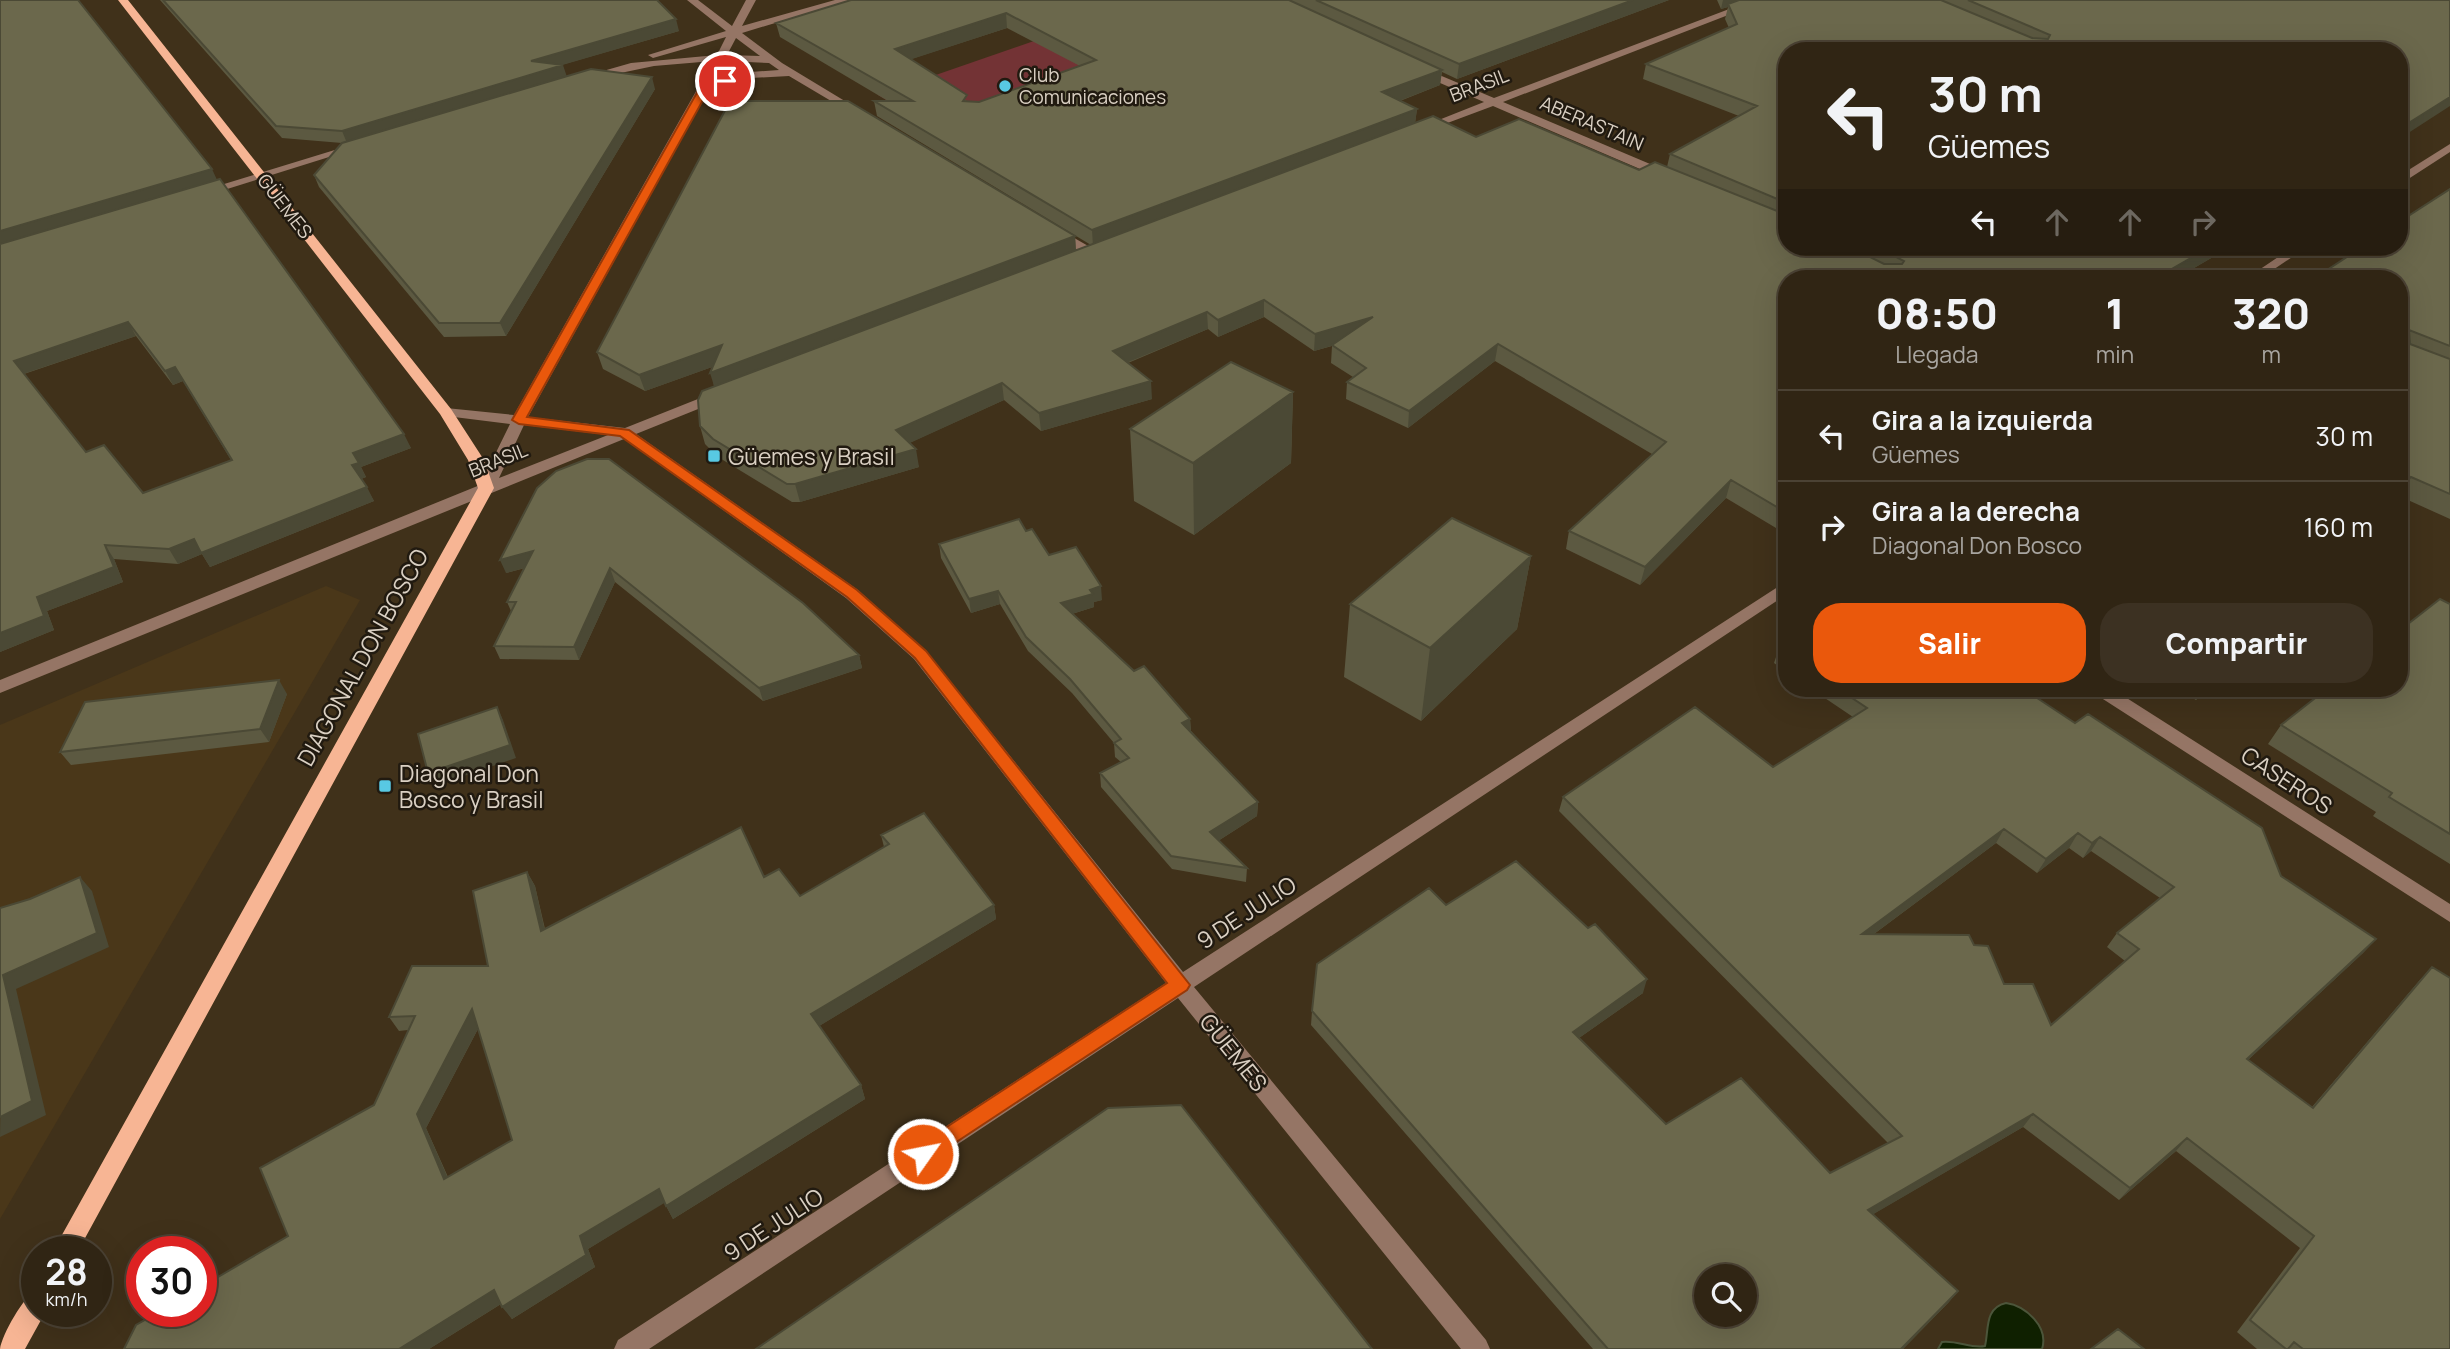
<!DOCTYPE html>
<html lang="es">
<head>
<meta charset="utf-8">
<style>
  :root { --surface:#302514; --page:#3c3122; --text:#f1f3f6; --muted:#a8a5a0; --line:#4b4234; --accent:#ea580c }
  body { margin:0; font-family:Manrope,sans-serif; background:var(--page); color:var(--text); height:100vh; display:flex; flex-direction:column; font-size:26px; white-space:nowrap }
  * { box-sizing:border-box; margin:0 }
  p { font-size:23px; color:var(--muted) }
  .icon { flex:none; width:38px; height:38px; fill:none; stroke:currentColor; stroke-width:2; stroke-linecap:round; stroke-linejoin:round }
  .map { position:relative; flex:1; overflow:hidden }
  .details { position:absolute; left:1778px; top:270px; width:630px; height:427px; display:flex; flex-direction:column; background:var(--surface); border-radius:28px; box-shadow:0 7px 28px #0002,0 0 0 2px var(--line) }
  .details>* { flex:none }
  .top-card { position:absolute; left:1778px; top:42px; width:630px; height:214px; border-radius:28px; box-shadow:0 7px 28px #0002,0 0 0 2px var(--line); background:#302514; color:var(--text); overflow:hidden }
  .controls { position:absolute; left:1694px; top:1264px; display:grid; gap:14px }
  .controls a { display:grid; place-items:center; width:63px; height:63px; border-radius:50%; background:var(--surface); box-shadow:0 7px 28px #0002,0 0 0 2px var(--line); font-size:35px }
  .speed { position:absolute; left:21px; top:1236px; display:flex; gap:14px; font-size:35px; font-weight:700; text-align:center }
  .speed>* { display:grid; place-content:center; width:91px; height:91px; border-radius:50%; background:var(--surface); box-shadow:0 7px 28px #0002,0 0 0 2px var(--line); line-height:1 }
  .speed small { font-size:18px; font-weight:400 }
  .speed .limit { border:10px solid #d22; background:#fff; color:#111 }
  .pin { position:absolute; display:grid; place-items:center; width:60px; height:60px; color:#fff; margin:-30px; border:4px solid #fff; border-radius:50%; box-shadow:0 2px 7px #0007 }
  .me { position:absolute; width:77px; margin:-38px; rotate:57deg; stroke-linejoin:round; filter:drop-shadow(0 0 5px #0008) }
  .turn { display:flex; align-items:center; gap:24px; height:147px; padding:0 35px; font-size:32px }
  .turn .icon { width:91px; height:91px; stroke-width:2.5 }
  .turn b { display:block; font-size:49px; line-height:60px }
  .lanes { display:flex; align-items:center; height:66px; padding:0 35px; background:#0003; justify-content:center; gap:35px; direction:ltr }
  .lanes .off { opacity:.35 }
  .eta { display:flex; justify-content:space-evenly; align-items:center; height:119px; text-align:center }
  .eta b { font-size:42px; font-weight:800; line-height:49px }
  .primary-button { display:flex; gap:14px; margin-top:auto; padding:14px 35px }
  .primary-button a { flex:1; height:80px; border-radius:28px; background:var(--accent); color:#fff; font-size:28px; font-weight:800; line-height:80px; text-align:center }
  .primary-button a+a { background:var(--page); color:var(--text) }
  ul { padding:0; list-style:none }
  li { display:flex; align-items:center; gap:21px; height:91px; padding:0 35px; border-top:2px solid var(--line) }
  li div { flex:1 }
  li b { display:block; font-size:26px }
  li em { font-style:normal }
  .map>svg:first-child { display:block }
  .built { fill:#4a3719 }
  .green { fill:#733335 }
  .water { fill:#0f2000; stroke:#4c553a; stroke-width:2 }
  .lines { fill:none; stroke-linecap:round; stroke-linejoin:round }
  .minor { fill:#957565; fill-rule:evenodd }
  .major { fill:#f7b594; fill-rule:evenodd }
  .wall { fill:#5c5941; fill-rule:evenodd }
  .shaded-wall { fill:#4b4935 }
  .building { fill:#6b684c; stroke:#4b4935; stroke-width:2; fill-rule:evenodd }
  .route { fill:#ea580c; stroke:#983908; stroke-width:2 }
  .poi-dot { fill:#58c9e3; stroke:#211a10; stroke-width:2.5 }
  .labels { text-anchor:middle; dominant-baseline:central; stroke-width:5; stroke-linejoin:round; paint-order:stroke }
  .far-poi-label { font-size:19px; fill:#dad0c3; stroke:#211a10; text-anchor:start }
  .far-street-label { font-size:19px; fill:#dad0c3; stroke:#211a10 }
  .poi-label { font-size:23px; fill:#dad0c3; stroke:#211a10; text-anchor:start }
  .street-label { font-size:23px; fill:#dad0c3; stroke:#211a10 }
</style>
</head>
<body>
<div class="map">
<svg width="2450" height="1349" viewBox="0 0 2450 1349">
  <rect width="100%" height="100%" fill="#40311a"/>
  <path class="built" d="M326 586 360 600 0 1219V725Z"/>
  <path class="green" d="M1054 34 1130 77 957 142 878 95Z"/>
  <path class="water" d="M2006 1303C2026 1306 2049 1327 2042 1349H1938L1942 1342C1957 1340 1972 1349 1985 1346 1989 1330 1984 1308 2006 1303Z"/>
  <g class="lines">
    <path class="minor" d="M687 0H698L732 26 746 0H756L742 26 835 0H851L742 33 782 63 863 112 853 114 789 76 751 78 708 91 528 417 625 428 713 393H723V399L636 434 858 590 926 651 1183 972 1787 581V594L1194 987 1486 1340 1490 1349H1461L1178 998 649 1349H614L618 1340 1166 983 914 659 846 598 624 439 0 693V680L480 485 510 424 446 416 439 412 446 408 514 415 713 61 654 66 587 80 582 77 631 63 717 55 726 37 653 58 648 55 726 31ZM736 38 760 56 727 55ZM724 61 769 63 779 70 750 72 713 83ZM524 425 608 435 499 478Z
      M1753 0H1767L1503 102 1669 172V178H1661L1493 106 1426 131 1416 129 1484 102 1417 73V69H1425L1494 98Z
      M2450 144V152L2399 185V176Z
      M351 145 361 147 208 195 198 192Z
      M1055 227 1097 251 1099 254 1093 258 1089 257 1051 234V228Z
      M2293 247H2307L2261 278H2247Z
      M2089 688H2111L2450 904V922L2092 692Z"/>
    <path class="major" d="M118 0H128L451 409 484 460 494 488 78 1251H53L478 488 468 460 440 414Z
      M37 1290V1311H46L25 1349H0C2 1335 24 1295 37 1290Z"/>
  </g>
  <path class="wall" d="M0 0 217 180 411 448 361 467 366 477 361 479 374 501 210 567 202 554 178 564 114 559 123 582 47 611 54 630 0 652ZM136 336 173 385 183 381 231 460 143 493 86 452 24 374Z
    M160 0H657L679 31 561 65 566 76 655 89 506 336 444 337 319 187 314 175 342 143 282 138Z
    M851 0H1669L1457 79 1442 72 1440 85 1400 101 1417 109 1415 123 1476 137 1639 170 1667 167 1670 154 1739 116 1643 79 1646 64 1729 28 1725 19 1728 7 1721 9 1717 0H2450V106L1787 51V247H2230L2177 278H1787V521L1776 528 1726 498 1640 585 1566 549 1569 531 1652 454 1495 361 1408 428 1346 399 1347 382 1353 377 1331 363 1332 346 1314 351 1264 317 1218 337 1208 329 1128 363 1152 399 1041 431 1004 400 909 443 919 467 800 502H792L718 457 705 444 700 426 714 387 712 367 645 391 603 369 597 352 1075 236 1076 250 1091 245 877 116 874 101H888L780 37 776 23ZM1007 28 1080 66 979 102H968L911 59Z
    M2450 189V519L2399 496V278Z
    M1293 392 1291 463 1194 535 1134 501 1130 429Z
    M537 488 859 655 862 668 763 701 615 582 579 660 500 659 494 646 511 611 507 602 525 568 506 573Z
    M1026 531 1049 555 1102 600 1094 602V607L1072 614 1134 671 1190 719 1191 731 1258 802 1257 816 1218 841 1247 868 1246 882 1172 869 1101 787 1100 773 1121 762 1115 757 1114 743 1072 693 1028 651 1000 604 971 613 941 558 939 544Z
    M1531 556 1517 629 1421 721 1344 677 1350 604Z
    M2450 604V864L2373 816 2376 812 2268 744 2281 725Z
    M1787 643V672L1774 663 1779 648Z
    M1810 688H2022L2281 876 2376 939 2363 953 2248 1060 2312 1107 2419 981 2432 967 2450 1349H2257L2237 1332 2300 1248 2176 1151 2119 1200 2023 1127 1873 1214 1958 1291 1948 1303 1903 1349H1593L1311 1025 1312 1011 1446 905 1643 993 1579 1038 1666 1124 1830 1173 1888 1143 1559 811 1563 797 1773 767 1853 717ZM1996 843 2037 873 2069 848 2083 858 2091 851 2160 898 2117 933 2107 947 2125 961 2051 1025 2004 984 1974 945 1874 934Z
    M2176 688H2210L2196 700Z
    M287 694 269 742 71 765 60 752Z
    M881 835 994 905 996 919 819 1026 861 1085 865 1099 673 1219 664 1202 588 1249 595 1267 512 1319 501 1304 429 1349H124L288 1236 374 1105 408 1030 399 1031 389 1017 488 966 527 872 535 886 545 929 764 877 800 896 884 847ZM478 1029 512 1140 448 1177 426 1128Z"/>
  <path class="shaded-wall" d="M1633 0H1669L1457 79 1459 64Z
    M1723 0H1746L1728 4V7L1721 9Z
    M1006 13 1007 28 897 64 895 49Z
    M676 19 679 31 535 73 531 61Z
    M563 65 567 77 347 143 342 131Z
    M1442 70 1440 85 1381 108 1382 92Z
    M652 77 655 89 506 336 500 323Z
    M2450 97V106L2399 139V129Z
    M1417 109 1415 124 1093 246 1092 230Z
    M212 169 218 182 0 247V231Z
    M1075 236 1076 252 715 389 710 373Z
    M2210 247H2230L2177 278H2156Z
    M1264 300V317L1218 337V320Z
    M1207 312 1208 329 1114 368 1113 351Z
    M1373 317 1372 334 1314 351 1315 334Z
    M128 322 136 336 23 374 14 361Z
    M1498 344 1495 361 1408 428 1409 411Z
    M722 345 726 362 645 391 639 375Z
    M175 367 183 381 173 385 165 371Z
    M1151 381 1152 399 1041 431 1039 413Z
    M1002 383 1004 400 899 448 896 430Z
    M1293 392 1291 463 1194 535 1193 463Z
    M404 434 411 448 361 467 366 477 359 480 352 465 353 453Z
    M916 449 919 467 800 502 795 484Z
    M2411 477 2399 494V487Z
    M1731 480 1726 498 1640 585 1645 567Z
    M367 487 374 501 210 567 202 554 178 564 169 549 194 539Z
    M1787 507V521L1776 528 1782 510Z
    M105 545 114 559 123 582 47 611 54 630 0 652V633L37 597Z
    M533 551 539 564 506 573 500 560Z
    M1531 556 1517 629 1421 721 1430 648Z
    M610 568 615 582 579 660 574 647Z
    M1101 586 1102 600 1094 602V607L1062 617 1061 603 1090 590Z
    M998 591 1000 604 971 613 969 599Z
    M859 655 862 668 763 701 759 688Z
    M279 680 287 694 269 742 260 729Z
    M2203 688H2210L2196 700Z
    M497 707 503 720 516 758 435 786 428 773Z
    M1190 719 1191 733 1182 723Z
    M1258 802 1257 816 1210 846V832Z
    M2004 829 1996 843 1855 948 1862 934Z
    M2078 833 2069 848 2037 873 2046 859Z
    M2100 837 2091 851 2083 858 2092 843Z
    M527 872 535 886 548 945 541 931Z
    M80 877 92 891 109 947 16 989 46 1115 0 1137 3 975Z
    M994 905 996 919 816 1028 811 1014Z
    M2376 939 2363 953 2235 1072 2247 1059Z
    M1647 979 1643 993 1569 1045 1573 1032Z
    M472 1009 481 1023 426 1128 454 1192 444 1179 417 1114Z
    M861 1085 865 1099 673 1219 666 1206Z
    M2033 1114 2023 1127 1860 1222 1868 1210Z
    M2187 1138 2176 1151 2119 1200 2130 1188Z
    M659 1189 666 1202 588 1249 595 1267 512 1319 502 1307 580 1236Z
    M494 1290 504 1302 429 1349H399Z
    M1958 1291 1948 1303 1903 1349H1901Z"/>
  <path class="building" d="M0 0H78L212 169 0 231Z
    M163 0H657L676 19 531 61 563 65 342 131 276 126Z
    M851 0H1289L1442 70 1382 92 1417 109 1092 230 874 101H913L776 23ZM1006 13 1096 60 979 102 963 101 967 95 895 49Z
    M1316 0H1633L1459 64Z
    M1739 0H1941L2032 38 2048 39 2050 35 1968 0H2450V97L2399 129V51H1787V203L1670 154 1757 106 1646 64 1737 24 1728 4Z
    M591 69 652 77 500 323H439L314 175 342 143Z
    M730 101H848L1075 236 710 373 722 345 639 375 597 352Z
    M1433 116 1476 137 1519 119 1639 170 1655 162 1787 215V247H1850L1884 264H1902L1904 261 1877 247H2210L2156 278H2117L2114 277 2111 278H1787V507L1782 510 1731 480 1645 567 1569 531 1666 442 1498 344 1409 411 1347 382 1366 368 1332 345 1373 317 1315 334 1264 300 1218 320 1207 312 1113 351 1151 381 1039 413 1002 383 896 430 916 449 795 484H787L713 439 700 426 698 400 702 391Z
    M220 179 404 434 353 453 359 463 352 465 367 487 201 553 194 539 169 549 105 545 114 567 37 597 44 616 0 633V244ZM128 322 165 371 175 367 232 460 143 493 104 445 86 452 14 361Z
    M2450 189V346L2409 330 2410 344 2450 359V494L2411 477 2399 487V278H2315L2362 247H2399V222Z
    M1231 362 1293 392 1193 463 1130 429Z
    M587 459H609L803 603 859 655 759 688 610 568 574 647 494 646 516 602H507L533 551 500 560 537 488 556 471Z
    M1452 518 1531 556 1430 648 1350 604Z
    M1019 519 1026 531 1032 529 1049 555 1076 547 1101 586 1090 590 1093 594 1061 603 1134 671 1144 666 1190 719 1182 723 1258 802 1210 832 1247 868 1171 856 1100 773 1129 758 1114 743 1121 739 1070 679 1026 637 998 591 969 599 939 544Z
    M2440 599 2450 604V834L2389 797 2392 793 2281 725 2328 688H2399V631Z
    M1787 643V654L1779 648Z
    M279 680 260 729 60 752 85 702Z
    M1837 688H2022L2075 723 2088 714 2262 828 2281 876 2376 939 2247 1059 2313 1108 2432 967 2450 978V1349H2303L2294 1342 2288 1349H2286L2250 1320 2314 1236 2187 1138 2130 1188 2033 1114 1868 1210 1958 1291 1901 1349H1608L1312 1011 1317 964 1429 888 1446 905 1516 861 1588 928 1595 924 1647 979 1573 1032 1666 1124 1741 1078 1830 1173 1902 1136 1563 797 1695 707 1773 767 1867 708ZM2004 829 2046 859 2078 833 2092 843 2100 837 2174 887 2117 933 2139 949 2051 1025 2033 984H2004L1988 946 1974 945 1969 935 1862 934ZM1706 1276H1745V1314H1706Z
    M497 707 510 745 428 773 418 734Z
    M924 813 994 905 811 1014 861 1085 666 1206 659 1189 580 1236 586 1255 502 1307 494 1290 399 1349H124L136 1325 161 1311H201V1287L288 1236 260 1168 374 1105 415 1016 389 1017 412 966H488L473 891 527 872 541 931 741 827 764 877 779 869 800 896 889 844 881 835ZM472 1009 512 1140 444 1179 417 1114Z
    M80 877 97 933 3 975 32 1101 0 1117V908L30 899Z
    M1181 1105 1372 1349H756L1108 1108Z
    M2118 1329 2144 1349H2091Z"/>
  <path class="route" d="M725 78 730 81 729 83 708 91 527 417 629 430 857 590 926 651 1190 985 1187 990 923 1164 916 1161 913 1154 916 1147 1167 983 915 658 847 597 620 436 519 424 512 420 699 89Z"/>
  <g class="poi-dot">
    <circle cx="1005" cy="86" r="7"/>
    <rect x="707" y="449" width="14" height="14" rx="3.5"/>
    <rect x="378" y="779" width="14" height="14" rx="3.5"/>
  </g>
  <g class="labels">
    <g class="far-poi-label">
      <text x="1019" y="75">Club<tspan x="1019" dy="22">Comunicaciones</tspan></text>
    </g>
    <g class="far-street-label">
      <text transform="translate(1479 85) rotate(-21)">BRASIL</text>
      <text transform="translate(1592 123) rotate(23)">ABERASTAIN</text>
      <text transform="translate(285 206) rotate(52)">GÜEMES</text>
      <text transform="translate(498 460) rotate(-22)">BRASIL</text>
    </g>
    <g class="poi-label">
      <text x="728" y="456">Güemes y Brasil</text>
      <text x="399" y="773">Diagonal Don<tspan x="399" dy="26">Bosco y Brasil</tspan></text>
    </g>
    <g class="street-label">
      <text transform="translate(362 657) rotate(-61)">DIAGONAL DON BOSCO</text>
      <text transform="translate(2287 780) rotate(33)">CASEROS</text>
      <text transform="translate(1246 912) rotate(-33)">9 DE JULIO</text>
      <text transform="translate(1234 1052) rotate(51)">GÜEMES</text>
      <text transform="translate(773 1224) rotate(-33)">9 DE JULIO</text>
    </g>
  </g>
</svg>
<div class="controls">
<a><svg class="icon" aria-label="search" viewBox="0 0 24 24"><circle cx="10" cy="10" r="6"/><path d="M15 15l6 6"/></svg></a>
</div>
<div class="speed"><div>28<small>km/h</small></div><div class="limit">30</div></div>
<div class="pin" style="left:725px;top:81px;background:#d93025"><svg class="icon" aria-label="arrive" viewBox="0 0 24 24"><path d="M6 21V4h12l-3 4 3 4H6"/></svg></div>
<svg class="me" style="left:923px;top:1154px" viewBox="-20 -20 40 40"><circle r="17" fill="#ea580c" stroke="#fff" stroke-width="3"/><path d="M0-11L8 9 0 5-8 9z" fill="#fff"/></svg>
<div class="top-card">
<div class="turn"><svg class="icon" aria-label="left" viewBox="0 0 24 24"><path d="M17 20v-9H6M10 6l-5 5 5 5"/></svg><div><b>30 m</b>Güemes</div></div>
<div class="lanes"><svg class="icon" aria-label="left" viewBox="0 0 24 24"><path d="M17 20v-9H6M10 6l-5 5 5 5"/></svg><svg class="icon off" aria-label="ahead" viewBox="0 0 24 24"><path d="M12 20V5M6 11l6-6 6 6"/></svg><svg class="icon off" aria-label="ahead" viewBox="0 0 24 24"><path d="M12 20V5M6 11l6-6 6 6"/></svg><svg class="icon off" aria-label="right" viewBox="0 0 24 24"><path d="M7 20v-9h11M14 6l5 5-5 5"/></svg></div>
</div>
<section class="details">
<div class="eta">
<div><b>08:50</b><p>Llegada</p></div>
<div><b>1</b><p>min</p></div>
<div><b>320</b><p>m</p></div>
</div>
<ul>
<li><svg class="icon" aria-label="left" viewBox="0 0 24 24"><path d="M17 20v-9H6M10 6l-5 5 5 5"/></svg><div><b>Gira a la izquierda</b><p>Güemes</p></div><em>30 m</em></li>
<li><svg class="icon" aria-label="right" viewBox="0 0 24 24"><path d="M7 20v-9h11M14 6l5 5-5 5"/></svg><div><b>Gira a la derecha</b><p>Diagonal Don Bosco</p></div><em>160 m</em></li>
</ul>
<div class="primary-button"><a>Salir</a><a>Compartir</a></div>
</section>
</div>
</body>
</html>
